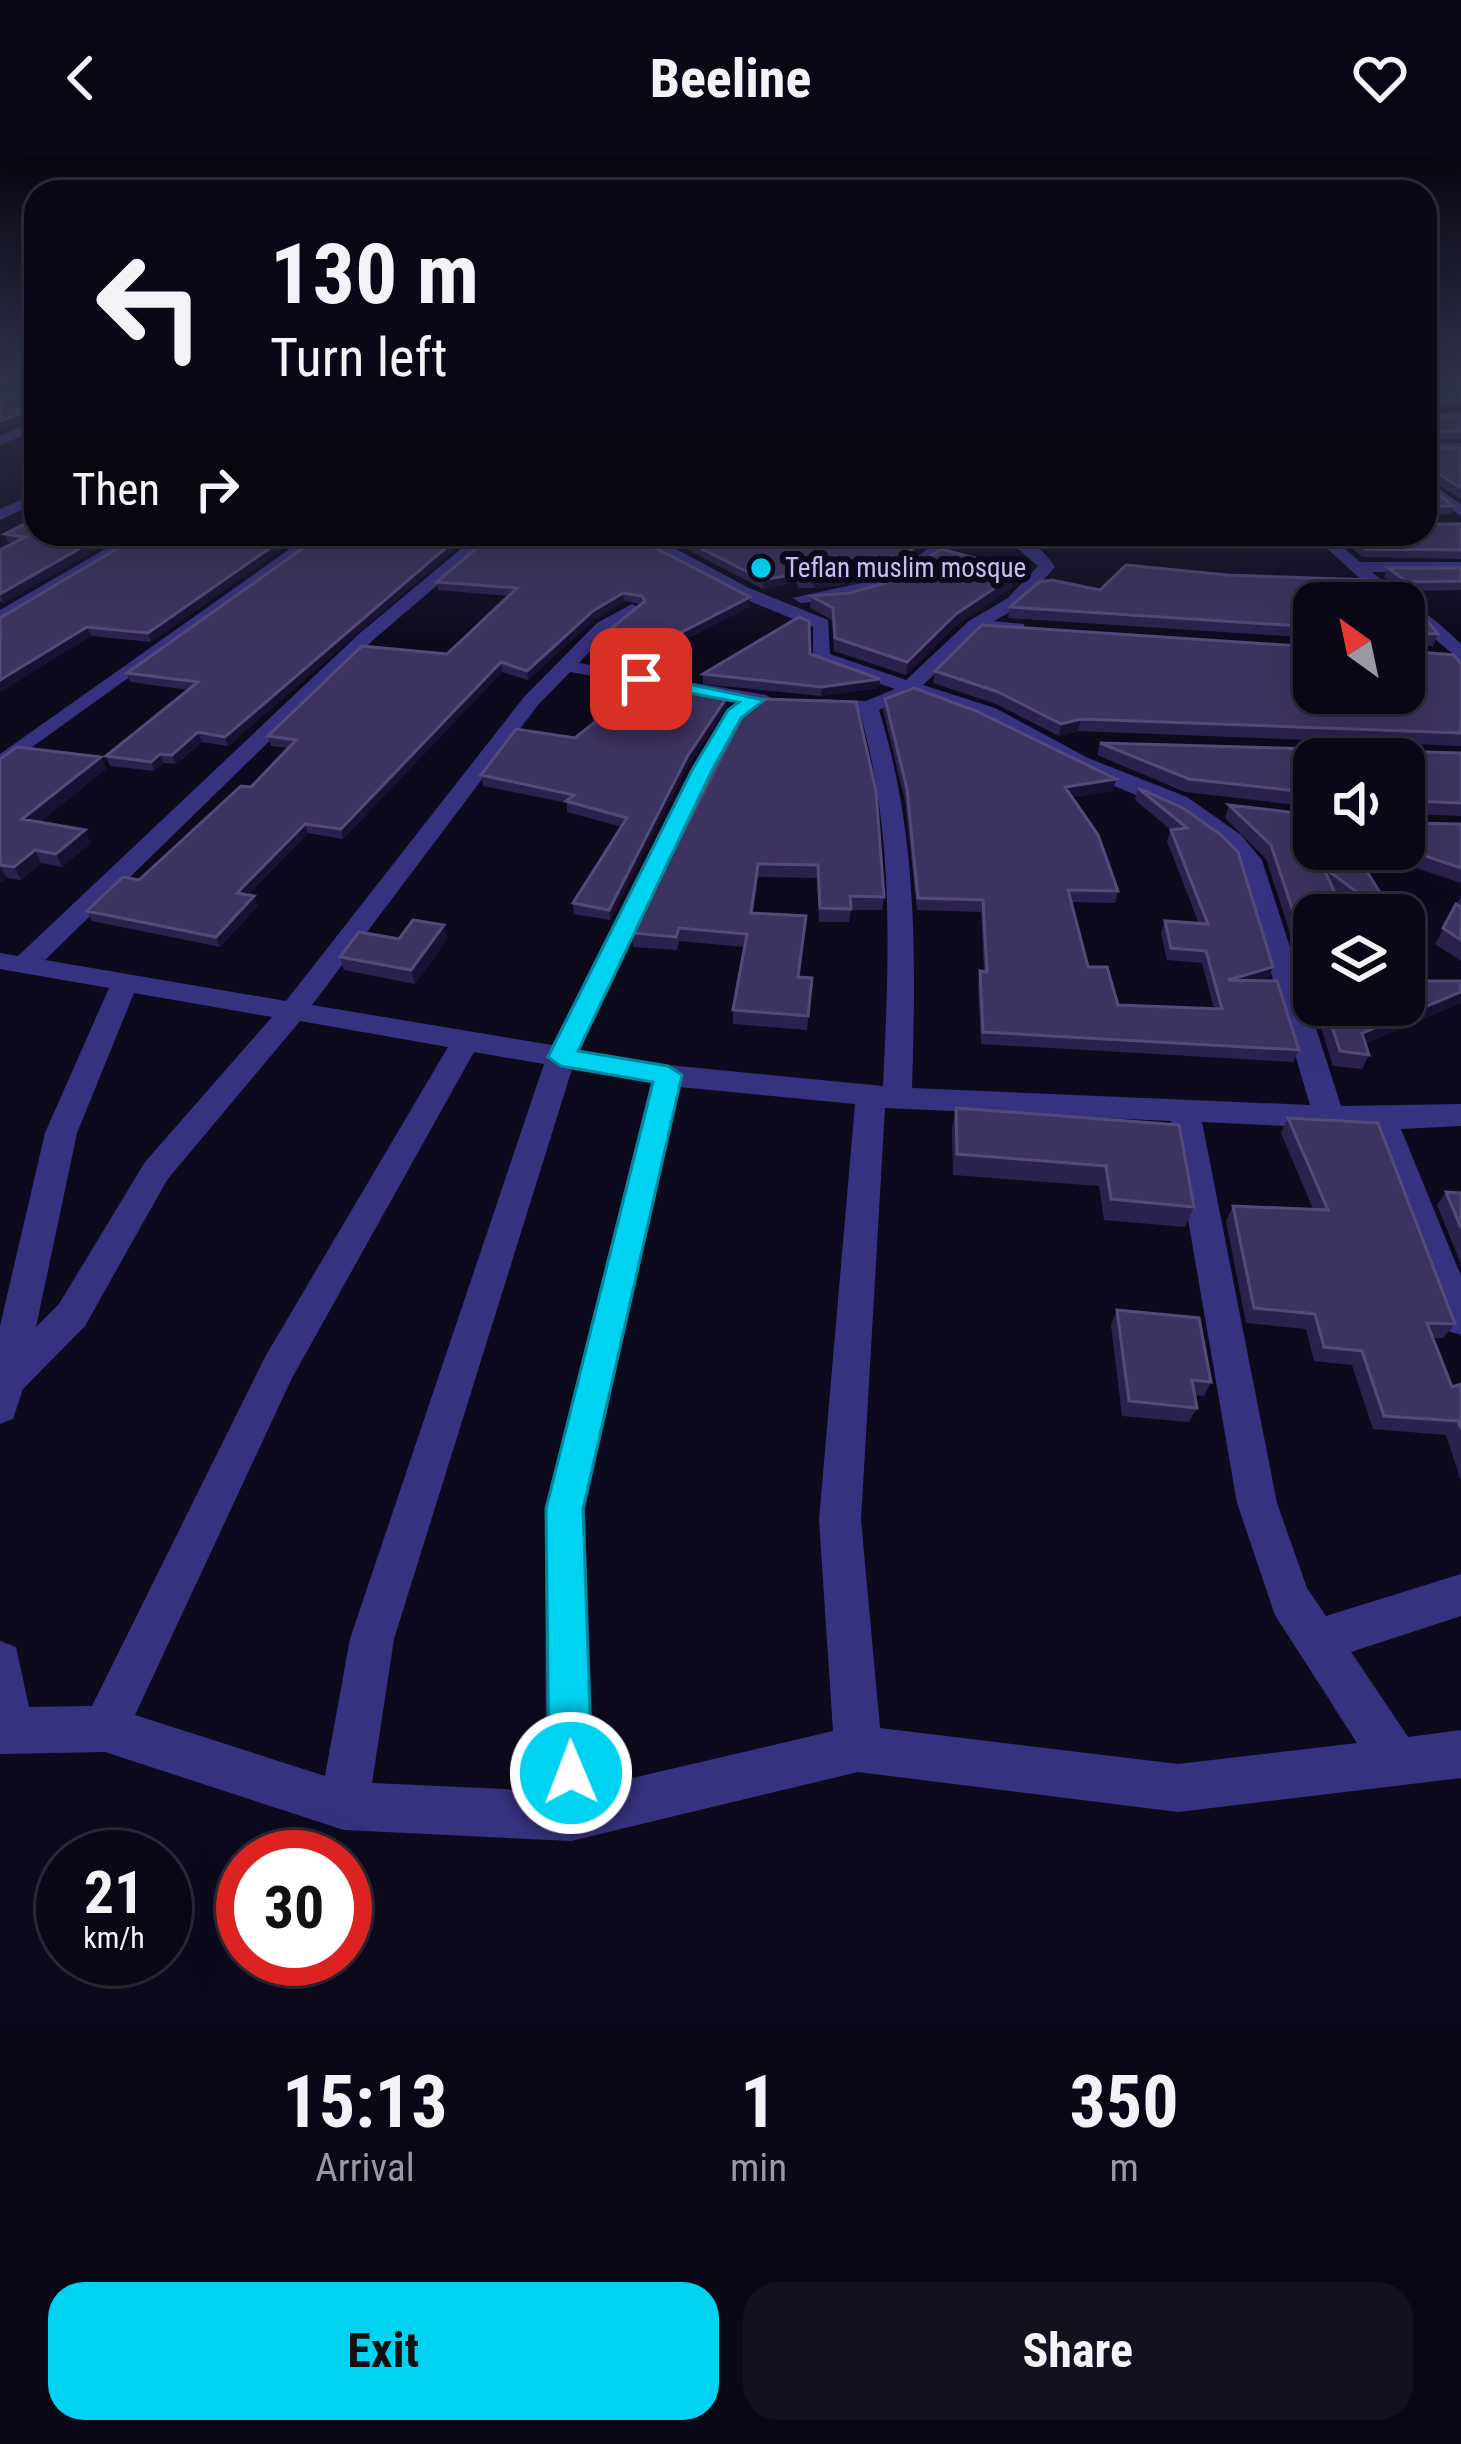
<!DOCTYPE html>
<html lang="en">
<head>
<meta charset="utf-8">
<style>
  :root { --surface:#0a0816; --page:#13111f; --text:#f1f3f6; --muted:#999aa1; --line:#2a2935; --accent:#00d3f2 }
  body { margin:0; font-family:"Roboto Condensed",sans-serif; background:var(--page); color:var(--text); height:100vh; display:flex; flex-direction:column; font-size:45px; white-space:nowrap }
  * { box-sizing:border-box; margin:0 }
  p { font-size:39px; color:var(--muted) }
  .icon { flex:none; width:66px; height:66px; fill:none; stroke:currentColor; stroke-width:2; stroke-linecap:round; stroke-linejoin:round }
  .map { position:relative; height:1868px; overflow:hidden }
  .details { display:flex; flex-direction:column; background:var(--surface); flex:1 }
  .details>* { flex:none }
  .guide { position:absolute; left:24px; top:24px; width:1413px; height:366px; border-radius:36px; box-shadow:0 12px 48px #0002,0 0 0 3px var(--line); background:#0a0816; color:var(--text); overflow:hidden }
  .needle { width:78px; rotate:327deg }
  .controls { position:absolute; left:1293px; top:426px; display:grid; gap:24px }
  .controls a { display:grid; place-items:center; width:132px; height:132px; border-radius:24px; background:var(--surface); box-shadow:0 12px 48px #0002,0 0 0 3px var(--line); font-size:60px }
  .speed { position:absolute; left:36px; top:1674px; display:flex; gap:24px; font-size:60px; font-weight:700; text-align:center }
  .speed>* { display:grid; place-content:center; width:156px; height:156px; border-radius:50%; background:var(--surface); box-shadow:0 12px 48px #0002,0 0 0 3px var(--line); line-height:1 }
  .speed small { font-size:30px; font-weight:400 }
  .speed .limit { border:18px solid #d22; background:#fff; color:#111 }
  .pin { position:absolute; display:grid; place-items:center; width:102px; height:102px; color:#fff; margin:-51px; border-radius:24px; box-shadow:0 6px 18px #0006 }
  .me { position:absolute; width:132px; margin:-66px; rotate:359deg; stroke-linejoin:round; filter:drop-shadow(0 0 9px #0008) }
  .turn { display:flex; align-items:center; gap:42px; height:252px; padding:0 48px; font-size:54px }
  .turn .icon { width:156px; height:156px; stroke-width:2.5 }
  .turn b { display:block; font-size:84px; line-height:102px }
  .then { display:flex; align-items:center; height:114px; padding:0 48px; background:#0003; gap:24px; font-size:45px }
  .eta { display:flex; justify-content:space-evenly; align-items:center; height:204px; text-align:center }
  .eta b { font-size:72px; font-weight:700; line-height:84px }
  .button { display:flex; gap:24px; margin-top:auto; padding:24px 48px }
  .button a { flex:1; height:138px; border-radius:36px; background:var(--accent); color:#111; font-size:48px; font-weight:700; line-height:138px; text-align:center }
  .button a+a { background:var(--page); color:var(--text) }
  header { display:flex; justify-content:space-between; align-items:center; height:156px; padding:0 48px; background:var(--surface); font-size:54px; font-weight:700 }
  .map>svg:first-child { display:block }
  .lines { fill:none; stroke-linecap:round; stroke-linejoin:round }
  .minor { fill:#373280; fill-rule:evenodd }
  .wall { fill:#2b214d }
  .shaded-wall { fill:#181132 }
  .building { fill:#3d3360; stroke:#544a79; stroke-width:3 }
  .route { fill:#00d3f2; stroke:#00899d; stroke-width:3 }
  .poi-dot { fill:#00d3f2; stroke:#0e0a1e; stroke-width:4.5 }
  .labels { text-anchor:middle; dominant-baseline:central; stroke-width:12; stroke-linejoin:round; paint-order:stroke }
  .far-poi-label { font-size:27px; fill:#cfc7ff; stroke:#0e0a1e; text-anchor:start }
</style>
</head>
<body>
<header><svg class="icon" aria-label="back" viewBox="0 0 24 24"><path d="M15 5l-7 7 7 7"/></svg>Beeline<svg class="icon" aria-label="heart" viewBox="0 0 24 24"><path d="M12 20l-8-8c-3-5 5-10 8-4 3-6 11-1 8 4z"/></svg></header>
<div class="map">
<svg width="1461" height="1868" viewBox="0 0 1461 1868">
  <rect width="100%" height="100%" fill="#0e0a1e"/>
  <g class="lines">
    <path class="minor" d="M1425 231H1461V239H1425Z
      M0 234 36 237V245L0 242Z
      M1461 256V264L1425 265V257Z
      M36 265V274L0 289V280Z
      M1461 287V295L1425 296V288Z
      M1425 324 1461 348V360L1425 335Z
      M36 337V347L0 364V353Z
      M131 378H150L0 466V454Z
      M311 378H329L0 614V598Z
      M479 378H497L372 485 45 804 286 845 524 541 597 467 632 448 641 453 638 457 609 475 579 507 766 539 776 545 742 562 713 613 579 894 668 909 883 930C889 803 895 680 860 557L820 555 810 549 820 543 866 545 895 533 813 505V471L737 440 645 389 642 378H658L659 384 749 432 828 464 830 498 906 524 969 465 1008 442 1038 410 1017 392 983 378C1015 378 1037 383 1055 411L1020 450 994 465 1024 468V476H979L923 529 995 552 1088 602 1187 641 1241 679 1262 704 1341 950 1461 948V970L1401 973 1461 1120V1179L1448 1175 1443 1164 1371 974 1202 966 1277 1347 1307 1432 1326 1460 1461 1418V1460L1351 1496 1408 1581 1461 1574V1622L1178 1656 858 1616 571 1685 344 1674 105 1596 0 1598V1485L16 1491 29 1551 92 1550 265 1201 448 891 300 865 167 1024 85 1170 23 1233 13 1263 0 1268V1170L45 977 109 832 0 813V797L18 800 360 477ZM570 516 738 546 727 554 691 613 552 889 312 849 538 549ZM913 538C974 556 1017 583 1072 611 1133 642 1192 651 1238 705L1310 949 912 932C916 802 918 679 879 554ZM134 837 272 861 145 1006 59 1148 36 1171 77 977ZM474 896 544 908 350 1483 325 1620 135 1559 292 1222ZM572 913 651 926 545 1353 546 1635 372 1627 394 1483ZM680 931 855 948 819 1364 833 1575 594 1631 585 1353ZM885 952 1171 965 1237 1347 1275 1459 1357 1587 1178 1608 880 1572 861 1364Z
      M893 378 929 379 946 391C911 437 855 442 801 447L792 442 889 421 929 392Z
      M1311 378H1328L1360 406H1461V416H1372C1402 442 1433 459 1461 488V505L1404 457V447H1387Z"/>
  </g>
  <path class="wall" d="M0 222H36V232L0 230Z
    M1425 222H1461V228L1425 226Z
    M1428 236H1461V252L1425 253Z
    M1461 260V283L1425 284 1428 262Z
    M1425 284 1428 293 1461 291V343L1427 321 1426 330 1454 350 1451 358 1425 360V368H1461V403L1362 401 1335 378H1425Z
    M5 378H122L4 447 0 446V394L13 387 8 386Z
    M142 378H303L151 486 91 480 0 536Z
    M323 378H472L228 590 202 586 176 608 164 607 154 615 110 610 106 600 188 534 130 526 127 517Z
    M662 378H727L738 384 814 385 915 400 894 414 856 428 814 432H799L796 426 763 433 663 381Z
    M642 385 750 450 644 505 612 494H597L596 485 641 448 624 445 594 464 528 524 502 516 343 683 308 677 248 739 254 740 258 750 220 791 92 765 87 755 139 724 251 631 288 592 271 590 268 580 447 498 509 440 438 434 437 426Z
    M975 402 974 409 1012 431 955 470 906 519 834 495 832 464 810 452 811 440 850 437Z
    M1388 412H1461V434L1403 435 1384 421Z
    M1100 434 1388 439 1407 450 1438 478 1433 490 1406 489V495L1461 508V590L1078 575 1059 580 996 548 933 527 935 515 1404 537 1314 447V482L1008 462 1010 451Z
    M810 498 880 523 879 532 821 540 703 528V518Z
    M727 541V551L687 611 610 764 574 758 573 747 622 671 567 656V647L483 630 481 619 575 582 626 564Z
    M885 543 1113 635 1072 641 1118 735 1115 747 1071 746 1088 811 1118 849 1214 853 1202 807 1167 804 1161 777 1165 765 1199 768 1167 685 1171 674 1135 644 1138 632 1183 652 1273 811 1268 823 1264 824 1299 894 1293 906 981 888 978 827 980 815 984 816 981 756 917 754 905 645 883 554Z
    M746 553 884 741 882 754H851L849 766H819L817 722 758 721 753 757 805 774 799 821 812 822 807 874 733 868V854L744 791 679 785 677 794 633 791 632 777Z
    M1100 587 1461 597V660L1407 658 1406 663 1410 667 1461 668V727L1359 693H1404L1314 603V651L1185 636 1097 599Z
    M101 601 106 613 40 666 91 687 62 711 41 707 21 724 7 722 0 727V603Z
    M1229 649 1314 659V693L1394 759H1364L1335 738 1314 759V810L1302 814 1266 703 1225 662Z
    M1461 740V805L1435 788Z
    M444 769 447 783 415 828 344 814 340 801Z
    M1314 828V849L1461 847 1365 887 1369 899 1362 913 1333 910 1310 837Z
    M956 952 1179 969 1194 1051 1185 1071 1104 1064 1099 1030 953 1019 952 973Z
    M1288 962 1455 1168 1443 1182H1433L1452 1231 1461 1228V1325L1446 1279 1373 1273 1352 1209 1314 1205 1306 1173 1246 1167 1226 1065 1233 1050 1313 1053 1281 977Z
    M1446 1036 1461 1037V1108L1437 1049Z
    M1117 1154 1211 1226 1204 1240 1195 1239 1197 1252 1189 1266 1122 1260 1111 1169Z"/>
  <path class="shaded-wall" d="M36 251V259L0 274V265Z
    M105 378H122L4 447 0 438Z
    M290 378H303L151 486 148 477Z
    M462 378H472L228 590 225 581Z
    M915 391V400L894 414 856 428 814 432V424Z
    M796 418V426L763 433V424Z
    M1014 419 1012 431 955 470 906 519 907 506 956 458Z
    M623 437 624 445 594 464 528 524 527 515 593 455Z
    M750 441V450L644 505 643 496Z
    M87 471 91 480 0 536V524Z
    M501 506 502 516 343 683 341 673Z
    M880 523 879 532 821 540 822 531Z
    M727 541V551L687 611 610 764 609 754 687 601Z
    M1081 563 1078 575 1059 580 1061 568Z
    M198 576 202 586 176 608 172 599Z
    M160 598 164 607 154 615 151 606Z
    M101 601 106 613 28 676 22 663Z
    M1116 623 1113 635 1063 642 1065 631Z
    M305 668 308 677 240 747 237 737Z
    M85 674 91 687 62 711 56 698Z
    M35 694 41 707 21 724 14 711Z
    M0 710 7 722 0 727Z
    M254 740 258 750 220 791 216 781Z
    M444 769 447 783 415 828 411 814Z
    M1314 798V810L1302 814 1308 800Z
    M1273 811 1268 823 1223 836 1228 824Z
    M1461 836V847L1354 891 1362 877Z"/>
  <path class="building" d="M0 222H36V228L34 226Z
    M1425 234 1428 236H1461V244L1428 245 1425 248Z
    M36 235V251L0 265V239L33 243Z
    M1425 254 1428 262 1461 260V275L1428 276 1425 279Z
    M1425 284 1428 293 1461 291V332L1428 311 1426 330 1454 350 1425 351V368H1461V394L1365 393 1348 378H1425Z
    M36 362V378H105L0 438V394L25 381 5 378Z
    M142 378H290L148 477 87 471 0 524V462Z
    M323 378H462L225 581 198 576 172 599 160 598 151 606 106 600 198 526 127 517Z
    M493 378H641L642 385 750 441 643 496 611 485H596L645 445 642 440 623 437 593 455 527 515 501 506 341 673 305 668 237 737 254 740 216 781 87 755 123 721 139 724 241 630 251 631 296 584 268 580 362 490 447 498 517 432 437 426Z
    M673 378H727L738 384 758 378H798L814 385 827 378H864L915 391 895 406 856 420 814 424 799 423 796 418 763 424Z
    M941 393 975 402 967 407 1014 419 956 458 907 506 835 482 833 452 811 440 850 437 895 424Z
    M1126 409 1227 419 1371 424 1388 439 1404 440 1407 450 1419 455 1438 478 1406 477V495L1454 499 1461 508V577L1081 563 1061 568 998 536 935 515 982 469 1314 491V537H1404V447H1314V471L1010 451 1039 426 1052 424 1100 434Z
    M1388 412H1461V425L1407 426Z
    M799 461 809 465 810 498 880 523 822 531 703 518Z
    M680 532 727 541 687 601 609 754 573 747 627 662 566 645 574 639 481 619 516 573 575 582 605 558 626 564Z
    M914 532 976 555 1116 623 1065 631 1098 679 1118 735 1068 734 1088 811H1107L1118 849 1222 853 1206 795 1171 792 1165 765 1208 768 1171 674 1187 672 1138 632 1183 652 1221 679 1238 696 1273 811 1228 824 1277 825 1299 894 983 876 980 815 987 816 983 744 918 742 907 633 885 543Z
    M759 543 856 546 876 635 884 741 850 740 851 753 820 752 818 709 758 708 751 757 806 760 798 821 812 822 808 860 733 854 747 778 679 772 676 781 632 777 746 553Z
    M1100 587 1461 597V647L1410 645 1406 663 1410 667 1461 668V712L1404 693V603H1314V637L1189 623Z
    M17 591 101 601 22 663 85 674 56 698 35 694 14 711 0 709V603Z
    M1229 649 1314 659V663L1295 657 1314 671V693H1343L1361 706 1394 759H1388L1323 711 1345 759H1314V798L1308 800 1271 689Z
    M1456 748 1461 751V784L1443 772Z
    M413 764 444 769 411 814 340 801 359 776 399 783Z
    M1404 825H1461V836L1362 877 1369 899 1340 895 1325 849H1404Z
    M956 952 1179 969 1194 1051 1111 1043 1106 1010 957 998Z
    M1288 962 1378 967 1455 1168 1427 1167 1452 1231 1461 1228V1273L1458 1265 1384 1260 1362 1195 1324 1191 1315 1158 1254 1152 1233 1050 1328 1054Z
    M1446 1036 1461 1037V1072Z
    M1117 1154 1199 1162 1211 1226 1192 1224 1197 1252 1129 1245Z"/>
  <linearGradient id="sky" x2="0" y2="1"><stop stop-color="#080610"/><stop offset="0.46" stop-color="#30334c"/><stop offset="1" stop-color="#30334c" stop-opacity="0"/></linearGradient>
  <rect width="1461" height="484" fill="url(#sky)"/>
  <path class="route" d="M641 518 764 544 741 562 712 614 578 895 668 910 682 919 583 1353 592 1617 586 1632 571 1638 555 1632 549 1617 546 1353 653 926 561 910 548 901 692 614 728 554 739 546 635 527V519Z"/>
  <circle class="poi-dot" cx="761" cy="412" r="12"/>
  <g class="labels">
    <g class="far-poi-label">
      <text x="785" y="412">Teflan muslim mosque</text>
    </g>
  </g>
</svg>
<div class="controls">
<a><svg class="needle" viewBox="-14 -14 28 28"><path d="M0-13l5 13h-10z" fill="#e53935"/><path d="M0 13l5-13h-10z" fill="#999aa1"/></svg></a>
<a><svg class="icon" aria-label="sound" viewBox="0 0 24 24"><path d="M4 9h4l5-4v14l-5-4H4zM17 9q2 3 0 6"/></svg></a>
<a><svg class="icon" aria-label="layers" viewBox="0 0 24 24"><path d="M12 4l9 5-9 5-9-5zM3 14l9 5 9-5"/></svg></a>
</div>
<div class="speed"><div>21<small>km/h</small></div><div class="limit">30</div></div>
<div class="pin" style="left:641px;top:523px;background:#d93025"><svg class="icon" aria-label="arrive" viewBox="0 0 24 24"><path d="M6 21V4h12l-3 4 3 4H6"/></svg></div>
<svg class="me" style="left:571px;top:1617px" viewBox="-20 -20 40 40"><circle r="17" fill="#00d3f2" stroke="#fff" stroke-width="3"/><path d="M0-11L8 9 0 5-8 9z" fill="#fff"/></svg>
<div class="guide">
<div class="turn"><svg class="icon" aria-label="left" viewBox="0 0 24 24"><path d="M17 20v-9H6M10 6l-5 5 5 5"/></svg><div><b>130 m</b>Turn left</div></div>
<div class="then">Then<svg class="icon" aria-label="right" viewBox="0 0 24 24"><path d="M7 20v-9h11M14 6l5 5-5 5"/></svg></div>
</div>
</div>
<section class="details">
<div class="eta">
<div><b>15:13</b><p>Arrival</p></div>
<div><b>1</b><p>min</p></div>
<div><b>350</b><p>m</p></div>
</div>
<div class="button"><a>Exit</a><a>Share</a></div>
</section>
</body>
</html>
